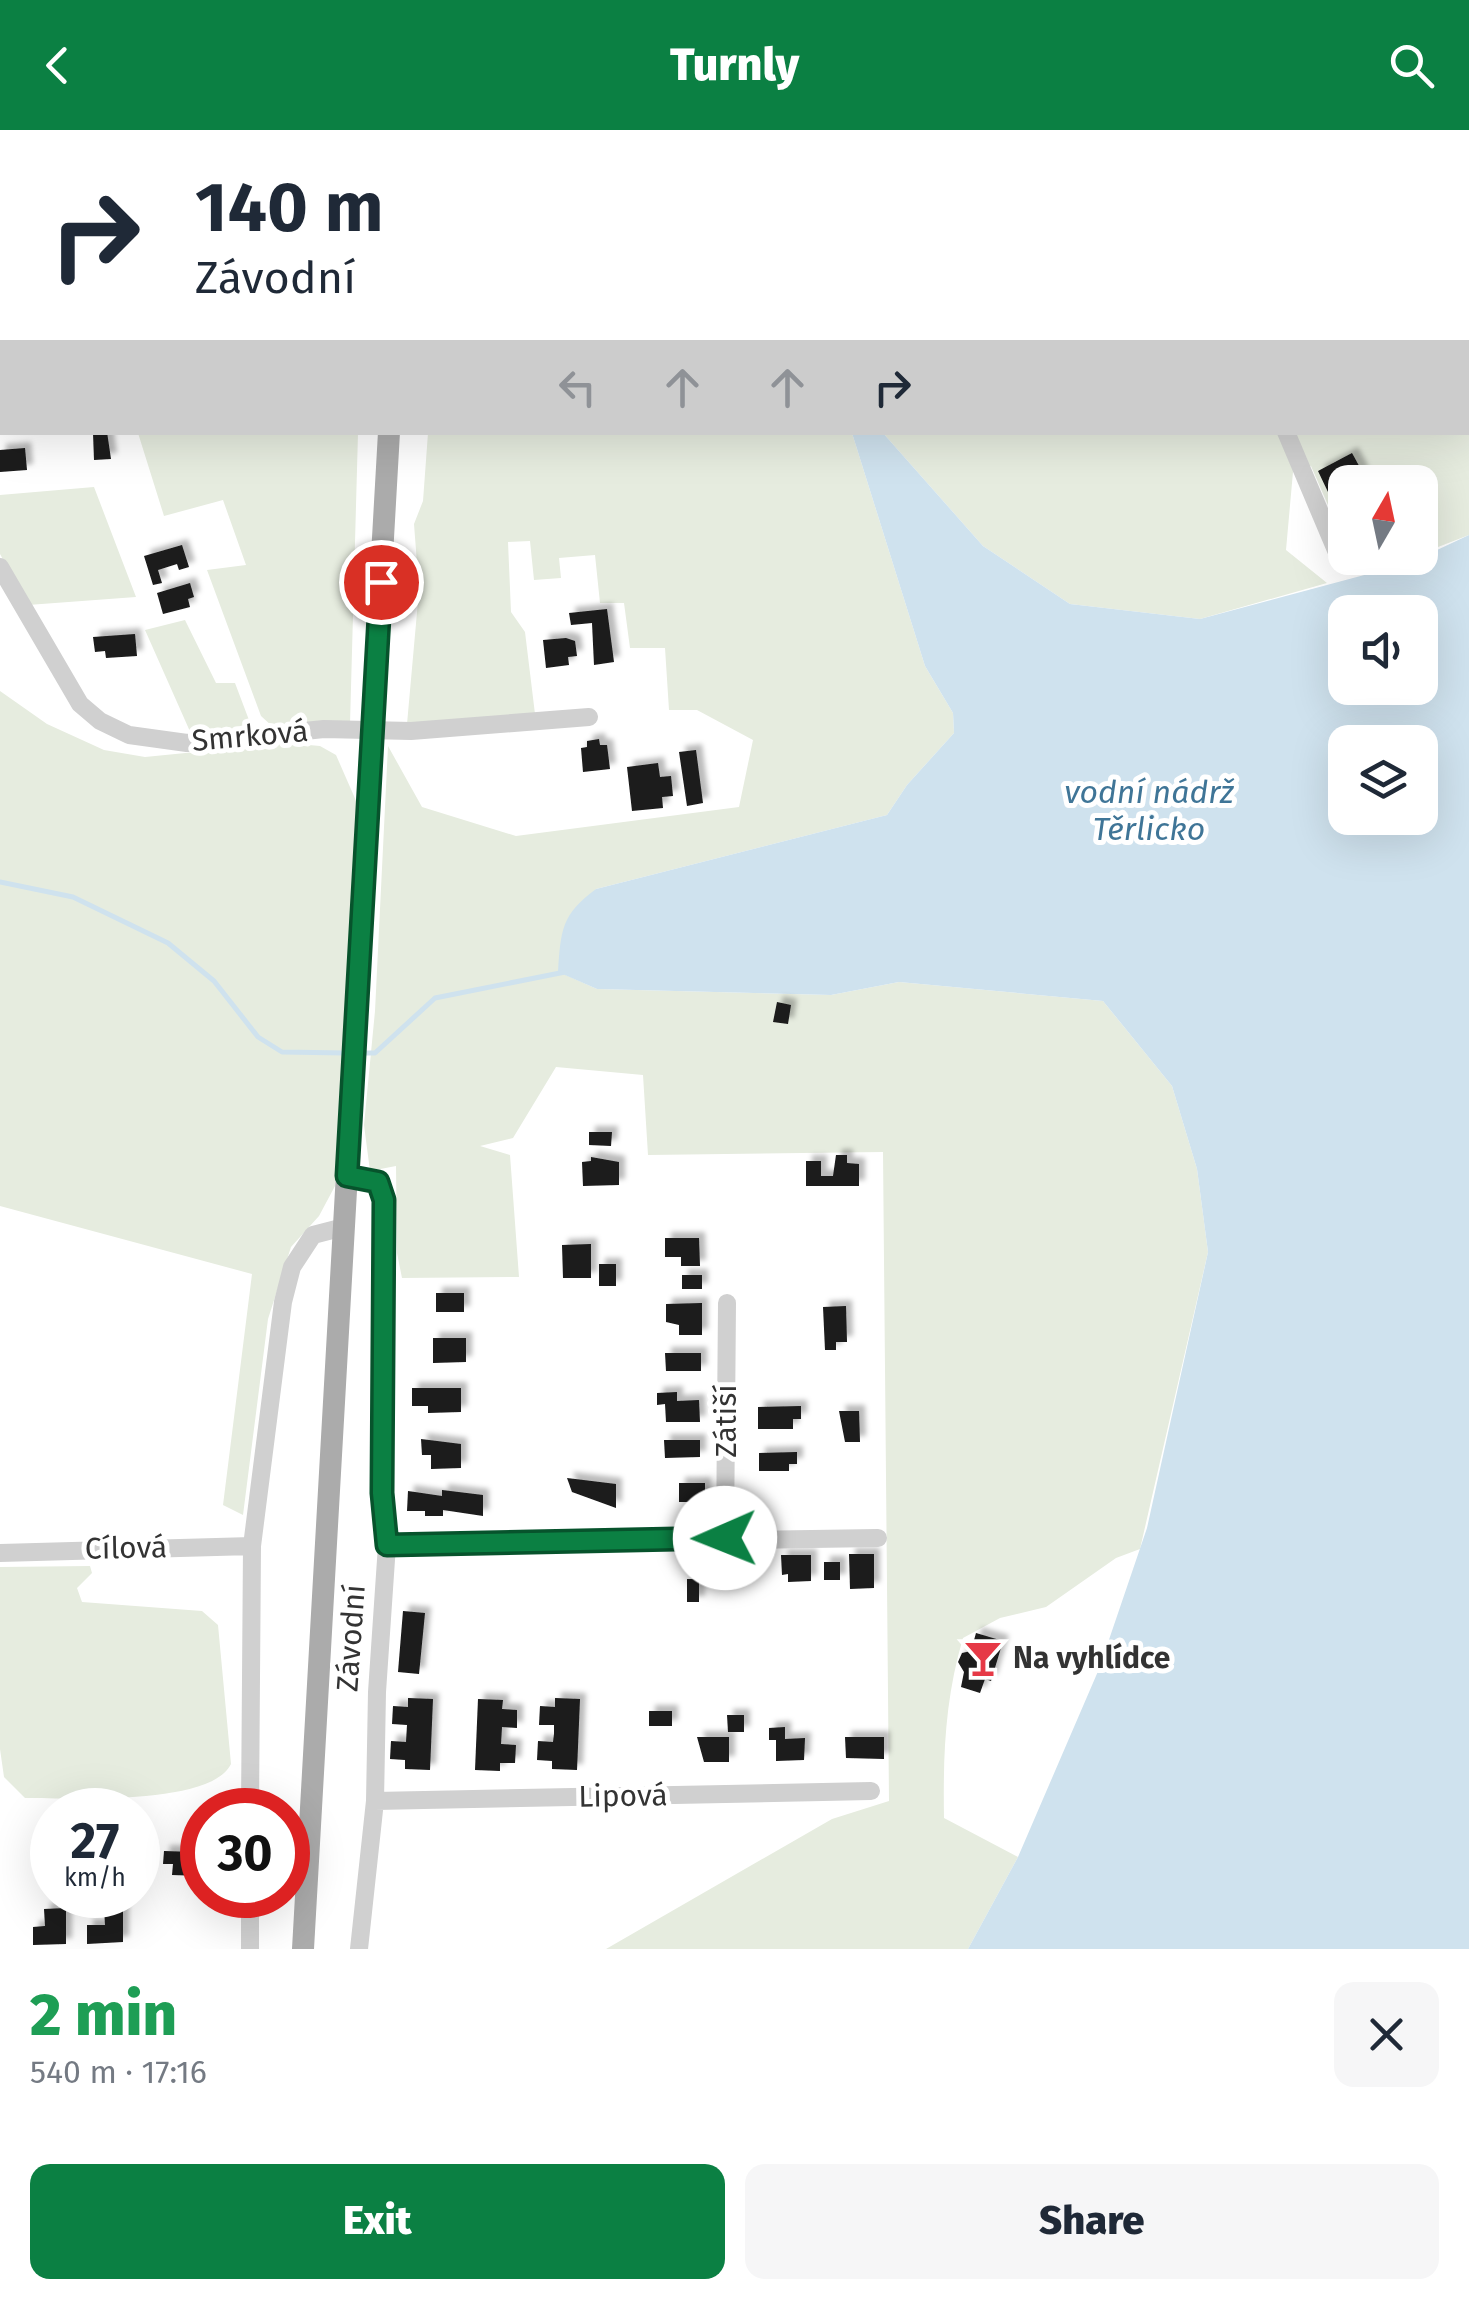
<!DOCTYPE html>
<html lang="en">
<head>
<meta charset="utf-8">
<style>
  :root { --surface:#fff; --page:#f6f6f7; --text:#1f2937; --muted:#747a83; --accent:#0b8043 }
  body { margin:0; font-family:"Fira Sans",sans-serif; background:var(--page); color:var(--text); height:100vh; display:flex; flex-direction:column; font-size:38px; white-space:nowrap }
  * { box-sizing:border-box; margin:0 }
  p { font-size:32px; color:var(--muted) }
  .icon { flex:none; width:55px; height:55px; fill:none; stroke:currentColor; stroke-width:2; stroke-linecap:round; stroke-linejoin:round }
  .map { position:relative; height:1819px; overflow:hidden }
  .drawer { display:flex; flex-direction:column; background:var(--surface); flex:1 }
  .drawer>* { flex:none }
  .top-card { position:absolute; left:0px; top:0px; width:1470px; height:305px; box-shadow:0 10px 40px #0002; background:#fff; color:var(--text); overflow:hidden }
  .needle { width:65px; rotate:9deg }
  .tools { position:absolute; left:1328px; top:335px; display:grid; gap:20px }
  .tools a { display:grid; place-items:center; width:110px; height:110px; border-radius:20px; background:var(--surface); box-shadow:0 10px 40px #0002; font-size:50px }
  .speed { position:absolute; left:30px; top:1658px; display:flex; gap:20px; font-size:50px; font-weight:700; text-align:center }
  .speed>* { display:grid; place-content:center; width:130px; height:130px; border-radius:50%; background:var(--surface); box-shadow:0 10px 40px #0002; line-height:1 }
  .speed small { font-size:25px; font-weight:400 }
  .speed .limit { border:15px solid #d22; background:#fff; color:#111 }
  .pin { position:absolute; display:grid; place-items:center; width:85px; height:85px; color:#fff; margin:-42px; border:5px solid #fff; border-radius:50%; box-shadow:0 2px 10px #0007 }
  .me { position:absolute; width:110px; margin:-55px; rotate:269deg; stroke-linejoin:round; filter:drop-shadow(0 0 8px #0008) }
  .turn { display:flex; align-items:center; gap:35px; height:210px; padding:0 30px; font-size:45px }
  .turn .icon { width:130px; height:130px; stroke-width:2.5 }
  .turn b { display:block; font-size:70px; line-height:85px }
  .lanes { display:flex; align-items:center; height:95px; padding:0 30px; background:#0003; justify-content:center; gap:50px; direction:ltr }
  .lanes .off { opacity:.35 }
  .round { display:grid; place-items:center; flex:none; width:105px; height:105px; border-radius:20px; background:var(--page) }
  .headline { display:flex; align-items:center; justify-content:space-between; height:170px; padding:0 30px }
  h1 { font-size:60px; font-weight:800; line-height:75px; color:#1e9e55 }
  .action { display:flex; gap:20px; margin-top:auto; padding:20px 30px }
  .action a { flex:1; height:115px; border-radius:20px; background:var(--accent); color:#fff; font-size:40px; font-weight:800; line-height:115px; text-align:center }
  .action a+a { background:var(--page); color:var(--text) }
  header { display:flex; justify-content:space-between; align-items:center; height:130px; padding:0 30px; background:var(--accent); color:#fff; font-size:45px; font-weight:800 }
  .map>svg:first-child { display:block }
  .green { fill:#e6ecdf }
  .water { fill:#cfe2ee; fill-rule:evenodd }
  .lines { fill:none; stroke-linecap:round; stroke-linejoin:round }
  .stream { stroke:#cfe2ee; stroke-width:5 }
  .building { fill:#1a1a1a; filter:url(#shadow) }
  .minor { stroke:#d0d0d0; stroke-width:18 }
  .major { stroke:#ababab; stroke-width:22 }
  .route-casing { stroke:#07532c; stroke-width:25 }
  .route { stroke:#0b8043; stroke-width:18 }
  .labels { text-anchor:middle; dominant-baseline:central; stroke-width:10; stroke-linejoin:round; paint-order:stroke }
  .street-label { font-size:30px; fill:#333; stroke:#fff }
  .poi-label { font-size:30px; font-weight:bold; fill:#333; stroke:#fff; text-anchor:start }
  .water-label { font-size:32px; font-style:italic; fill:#3f7597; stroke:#fff }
</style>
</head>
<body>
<header><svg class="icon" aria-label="back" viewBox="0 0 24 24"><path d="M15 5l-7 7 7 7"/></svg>Turnly<svg class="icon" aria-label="search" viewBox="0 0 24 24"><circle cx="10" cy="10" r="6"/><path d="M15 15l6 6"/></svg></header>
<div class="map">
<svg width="1469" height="1819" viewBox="0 0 1469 1819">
  <defs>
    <filter id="shadow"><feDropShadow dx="6" dy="-6" stdDeviation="2.5" flood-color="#0004"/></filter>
  </defs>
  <rect width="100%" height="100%" fill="#fff"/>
  <path class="green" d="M1133 0H1469V405L1420 424V352H1345V414L1311 336 1293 342 1286 420 1327 453 1200 489 1070 474 983 416 883 303 1468 302V2Z
    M138 303H358L350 594 273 597 261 586 207 440 246 435 223 370 164 386Z
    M428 303H852L925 536 953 583 954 603 907 655 887 685 596 759 559 842 597 859 831 865 899 852 1103 871 1172 956 1197 1039 1208 1122 1140 1419 1116 1428 1046 1477 1000 1488 963 1508C945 1569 943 1625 944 1688L1018 1727 968 1819H606L832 1689 889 1671 883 1022 648 1025 643 945 556 937 513 1008 480 1016 510 1025 519 1147 402 1148 397 1123 396 1036 370 1041 364 995 375 881 388 616 422 677 516 706 739 677 753 610 697 580H669L665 518H630L624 473H600L595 425 559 428 561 448 534 450 530 411 508 412 511 482 525 502 535 584 407 594 419 460 414 394 423 371Z
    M94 357 136 467 28 475 0 424V365Z
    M185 490 216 553H235L252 598 192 606 145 500Z
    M0 561 47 594 104 620 145 627 287 613 320 616 336 625 357 673 335 1056 319 1086 291 1117 268 1189 243 1385 223 1375 252 1144 0 1076Z
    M90 1436 92 1443 77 1458 82 1472 202 1481 218 1495 231 1634C211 1676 68 1668 25 1668L4 1647 0 1619V1437Z"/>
  <path class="water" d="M852 303H883L983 416 1070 474 1200 489 1368 444 1420 428 1469 405V1819H968L1018 1727 1099 1539 1147 1398 1208 1122 1197 1039 1172 956 1103 871 899 852 831 865 597 859 558 842C561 800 561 785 596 759L887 685 907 655 954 603 953 583 925 536ZM1345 482H1420V558H1345ZM1345 612H1420V688H1345Z"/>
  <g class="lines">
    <path class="stream" d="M0 752 73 767 168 813 214 851 258 907 282 922 345 923
      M361 923H375L435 868 565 842"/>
  </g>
  <path class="building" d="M96 302H107L111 329 94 330 93 303Z
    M25 318 27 340 0 342V320Z
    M1352 323 1363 343 1328 362 1318 341Z
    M182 415 189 437 179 440 177 434 158 440 162 453 153 455 144 426Z
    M190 453 194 467 188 469 190 477 163 484 157 463Z
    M607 479 614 532 594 535 592 493 571 495 569 483Z
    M135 504 137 526 106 528 105 521 95 522 93 507Z
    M566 508 575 511 577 526 568 527 569 535 546 538 543 510Z
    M599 609 600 615H607L610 639 583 642 581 618 587 617V611Z
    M696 620 703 673 687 676 679 622Z
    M658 633 660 647 671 646 673 666 662 667 663 678 632 681 627 637Z
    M777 872 791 875 788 894 773 892Z
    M589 1002H612L611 1016 589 1015Z
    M836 1025H847V1033L859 1034V1056H806V1031H821V1046H833Z
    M591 1027 619 1032V1055L583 1056 582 1032 591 1031Z
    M665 1108H699L700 1136H681V1127H665Z
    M591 1114V1148H563L562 1115Z
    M599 1134H616V1156H599Z
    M682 1145H702V1159H682Z
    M436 1163H464V1182H436Z
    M702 1173V1205H679V1195L666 1192V1174Z
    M846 1176 847 1212H836V1220H825L823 1177Z
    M433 1208H466V1232L433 1233Z
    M665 1223H701V1241H666Z
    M412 1258H461V1282L428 1283V1276H412Z
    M677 1262V1271L699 1270 700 1292H666L665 1274 657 1275V1263Z
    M801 1276V1289H793V1299H758V1277Z
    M839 1281H859L860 1312H845Z
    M421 1309 461 1314V1338L431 1339V1325H422Z
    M664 1310H700V1327L665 1328Z
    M797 1322V1334H789V1341H759V1323Z
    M567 1348 616 1354V1378L572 1362Z
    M679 1353H705V1372H679Z
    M442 1360 483 1365V1386L443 1380V1386H425V1381H407L408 1361 442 1366Z
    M849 1424H874V1458L850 1459Z
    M781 1425H811V1451L788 1452V1444L782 1445Z
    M705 1426H736V1450H711Z
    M824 1432H840V1450H824Z
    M687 1449H699V1472H687Z
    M403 1481 425 1483 419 1544 398 1542Z
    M976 1503 1003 1511 991 1551 985 1549 980 1563 961 1557 964 1542 958 1532 962 1523 971 1521Z
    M408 1568 433 1569 430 1640 405 1639V1630L390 1629 391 1611 406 1612 407 1595 392 1594 393 1576 408 1577Z
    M555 1568 580 1569 577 1640 552 1639V1631L537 1630 538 1611 553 1612 554 1604V1595H539L540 1576 555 1577Z
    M478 1569 503 1570 502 1579 517 1580V1598L502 1597 501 1614 516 1615 515 1633H500V1641L475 1640Z
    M649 1581H672V1596H649Z
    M727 1585H744V1602H728Z
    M785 1597V1609L805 1608 804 1630 776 1631V1610H769V1598Z
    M697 1607H729V1632H704Z
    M845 1607H884V1629L846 1628Z
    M194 1694H202V1746L172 1745 173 1734H163L164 1721 193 1722Z
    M123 1777V1812L87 1814V1795H105L104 1778Z
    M66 1778V1814L33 1815V1797L45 1796 44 1779Z"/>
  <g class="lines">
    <path class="minor" d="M1083 0 1085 2
      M0 113H2
      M1286 302 1341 432
      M0 437 80 574 100 591 129 605 187 613 324 599 411 601 589 587
      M347 1046 377 1052 384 1070 382 1363 387 1415 377 1562 375 1671 359 1819
      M725 1408 727 1173
      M387 1415 878 1408
      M0 1423 252 1416
      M375 1671 871 1661
      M250 1680 252 1416 283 1172 292 1137 313 1105 344 1097
      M250 1819V1765"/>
    <path class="major" d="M405 2V0
      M303 1819 389 302"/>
  </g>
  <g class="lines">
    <g class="route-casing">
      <path id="route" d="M381 452 347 1046 378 1052 384 1070 382 1363 387 1415 725 1408"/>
    </g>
    <use href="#route" class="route"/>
  </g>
  <defs>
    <g id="bar-bare" transform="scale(3)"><path d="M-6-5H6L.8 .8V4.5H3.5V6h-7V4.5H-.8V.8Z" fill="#e63946" stroke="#fff" stroke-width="2.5" paint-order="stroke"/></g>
  </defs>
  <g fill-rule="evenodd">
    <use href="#bar-bare" x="983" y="1528"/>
  </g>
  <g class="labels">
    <g class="street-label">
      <text transform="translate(250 606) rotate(-5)">Smrková</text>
      <text transform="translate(726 1291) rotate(-90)">Zátiší</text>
      <text transform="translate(126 1418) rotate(-1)">Cílová</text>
      <text transform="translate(351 1508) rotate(-86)">Závodní</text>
      <text transform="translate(623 1666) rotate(-1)">Lipová</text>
    </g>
    <g class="poi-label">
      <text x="1013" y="1528">Na vyhlídce</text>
    </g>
    <g class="water-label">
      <text x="1149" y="662">vodní nádrž<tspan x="1149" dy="37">Těrlicko</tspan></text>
    </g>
  </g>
</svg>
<div class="tools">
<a><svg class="needle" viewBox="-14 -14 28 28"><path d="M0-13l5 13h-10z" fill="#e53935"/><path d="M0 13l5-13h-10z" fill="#747a83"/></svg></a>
<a><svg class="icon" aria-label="sound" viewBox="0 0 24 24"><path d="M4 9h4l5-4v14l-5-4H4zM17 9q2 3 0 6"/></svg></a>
<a><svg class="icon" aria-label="layers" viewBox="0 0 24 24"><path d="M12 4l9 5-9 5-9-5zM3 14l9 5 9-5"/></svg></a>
</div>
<div class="speed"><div>27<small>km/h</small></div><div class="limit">30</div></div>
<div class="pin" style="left:381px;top:452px;background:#d93025"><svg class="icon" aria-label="arrive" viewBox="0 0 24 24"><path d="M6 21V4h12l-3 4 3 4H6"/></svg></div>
<svg class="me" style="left:725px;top:1408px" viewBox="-20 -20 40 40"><circle r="19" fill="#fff"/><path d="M0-13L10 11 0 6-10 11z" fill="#0b8043"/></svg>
<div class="top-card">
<div class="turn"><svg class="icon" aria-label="right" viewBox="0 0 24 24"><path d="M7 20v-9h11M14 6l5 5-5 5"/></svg><div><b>140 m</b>Závodní</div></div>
<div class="lanes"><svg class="icon off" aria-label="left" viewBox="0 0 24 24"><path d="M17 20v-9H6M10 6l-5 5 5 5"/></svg><svg class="icon off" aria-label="ahead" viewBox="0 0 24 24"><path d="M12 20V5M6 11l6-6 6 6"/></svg><svg class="icon off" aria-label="ahead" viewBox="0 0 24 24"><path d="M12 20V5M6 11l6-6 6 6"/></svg><svg class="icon" aria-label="right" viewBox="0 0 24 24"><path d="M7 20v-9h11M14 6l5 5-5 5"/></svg></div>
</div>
</div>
<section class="drawer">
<div class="headline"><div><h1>2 min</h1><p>540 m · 17:16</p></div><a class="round"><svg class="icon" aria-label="close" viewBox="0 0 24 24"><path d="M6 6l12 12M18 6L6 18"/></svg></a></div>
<div class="action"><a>Exit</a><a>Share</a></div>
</section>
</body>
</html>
